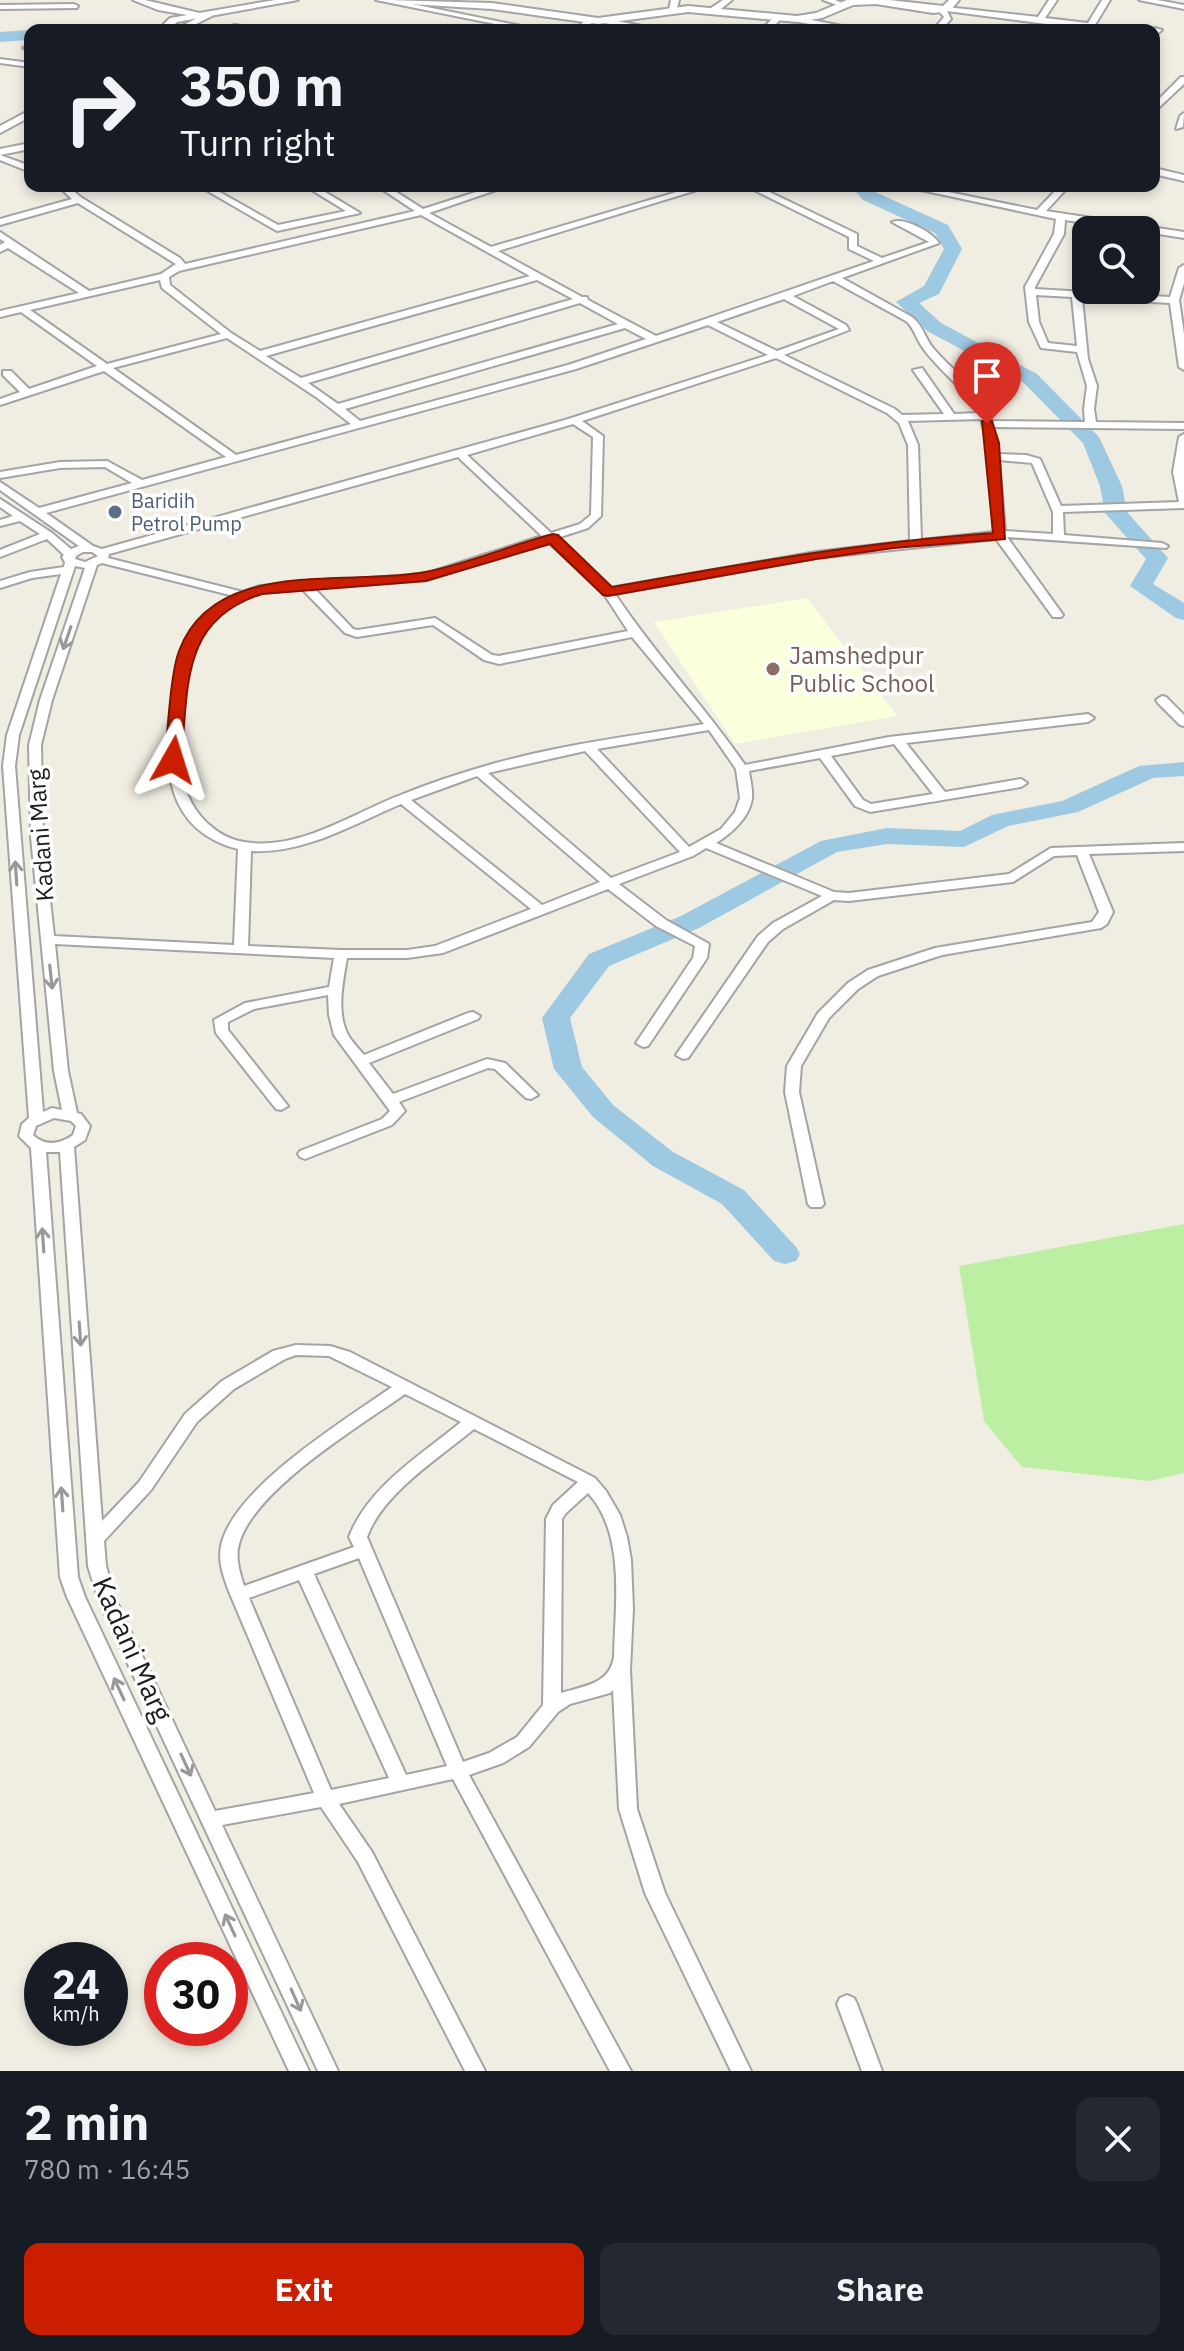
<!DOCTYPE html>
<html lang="en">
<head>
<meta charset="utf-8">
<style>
  :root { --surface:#171b24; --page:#242831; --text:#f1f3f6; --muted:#9ea1a6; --accent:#cb1e00 }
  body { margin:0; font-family:"IBM Plex Sans",sans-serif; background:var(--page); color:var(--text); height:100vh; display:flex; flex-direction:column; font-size:30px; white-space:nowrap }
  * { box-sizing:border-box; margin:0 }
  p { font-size:26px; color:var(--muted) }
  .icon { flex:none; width:44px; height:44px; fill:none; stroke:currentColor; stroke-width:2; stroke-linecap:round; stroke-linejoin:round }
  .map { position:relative; height:2071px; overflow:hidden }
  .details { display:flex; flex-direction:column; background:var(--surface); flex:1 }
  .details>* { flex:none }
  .banner { position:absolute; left:24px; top:24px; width:1136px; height:168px; border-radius:16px; box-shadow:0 4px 12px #0003; background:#171b24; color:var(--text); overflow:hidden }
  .buttons { position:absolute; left:1072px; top:216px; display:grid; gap:16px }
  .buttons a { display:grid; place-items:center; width:88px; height:88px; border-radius:16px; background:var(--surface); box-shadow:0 4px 12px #0003; font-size:40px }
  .speed { position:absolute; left:24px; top:1942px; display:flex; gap:16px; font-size:40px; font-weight:700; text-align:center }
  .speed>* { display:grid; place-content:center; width:104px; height:104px; border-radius:50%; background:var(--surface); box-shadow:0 4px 12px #0003; line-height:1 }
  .speed small { font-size:20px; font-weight:400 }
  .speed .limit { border:12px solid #d22; background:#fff; color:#111 }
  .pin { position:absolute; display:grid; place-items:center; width:68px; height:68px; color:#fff; margin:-82px -34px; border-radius:50% 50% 50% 0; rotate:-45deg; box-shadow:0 0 8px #0007 }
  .pin .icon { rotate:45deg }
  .me { position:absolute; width:88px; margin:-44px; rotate:6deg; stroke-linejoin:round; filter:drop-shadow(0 0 6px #0008) }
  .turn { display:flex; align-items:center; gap:28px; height:168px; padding:0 24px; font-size:36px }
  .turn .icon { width:104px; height:104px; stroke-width:2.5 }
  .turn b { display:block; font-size:56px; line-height:68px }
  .round { display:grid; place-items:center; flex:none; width:84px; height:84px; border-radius:16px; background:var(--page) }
  .summary { display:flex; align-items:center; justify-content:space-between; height:136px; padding:0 24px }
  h1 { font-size:48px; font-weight:700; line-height:60px }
  .button { display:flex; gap:16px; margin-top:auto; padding:16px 24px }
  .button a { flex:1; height:92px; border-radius:16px; background:var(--accent); color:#fff; font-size:32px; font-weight:700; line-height:92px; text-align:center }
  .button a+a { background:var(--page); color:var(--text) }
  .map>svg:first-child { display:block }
  .education { fill:#faffdc }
  .grass { fill:#bdefa3 }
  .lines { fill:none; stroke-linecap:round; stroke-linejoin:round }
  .river { fill:#9ec9e2; fill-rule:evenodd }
  .minor-casing { stroke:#a4a4a4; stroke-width:4 }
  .tertiary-casing { stroke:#a4a4a4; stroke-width:4 }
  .minor { fill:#fff; fill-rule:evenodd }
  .tertiary { fill:#fff; fill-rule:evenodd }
  .oneway { stroke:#999 }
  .route { fill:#cb1e00; stroke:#841400; stroke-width:2 }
  .service-dot { fill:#5c6f8a; stroke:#fff; stroke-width:3 }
  .education-dot { fill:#8d6e63; stroke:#fff; stroke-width:3 }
  .labels { text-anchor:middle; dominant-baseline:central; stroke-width:7; stroke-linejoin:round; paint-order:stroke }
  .far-service-label { font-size:20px; fill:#4e5e75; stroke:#fff; text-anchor:start }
  .education-label { font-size:24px; fill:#785e54; stroke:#fff; text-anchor:start }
  .street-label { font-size:24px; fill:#1d1d1d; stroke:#fff }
  .near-street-label { font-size:28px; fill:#1d1d1d; stroke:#fff }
</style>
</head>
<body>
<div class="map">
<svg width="1184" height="2071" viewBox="0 0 1184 2071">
  <rect width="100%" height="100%" fill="#f0ede2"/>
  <path class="education" d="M807 598 897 716 735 744 654 622Z"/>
  <path class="grass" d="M1184 1224V1473L1150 1481 1022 1467 984 1421 959 1266Z"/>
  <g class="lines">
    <path class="river" d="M30 30V40L0 42V32Z
      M851 186H870L875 192 948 225 962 249 939 294 919 303 941 323 1037 374 1099 437 1122 486 1127 512 1168 558 1153 584 1184 603V620L1176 618 1130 586 1146 559 1105 513 1100 486 1083 443 1023 382 927 331 896 302 924 286 944 249 935 233 863 200Z
      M1184 762V776L1153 778 1078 812 1008 826 964 847 887 844 837 852 699 928 609 966 570 1018 582 1067 613 1105 673 1152 744 1190 796 1247 800 1254 796 1261 785 1264 774 1261 722 1204 653 1166 593 1117 554 1069 542 1018 589 954 681 916 821 841 887 828 960 831 992 815 1062 801 1139 766Z"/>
    <g class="minor-casing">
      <path id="minor" d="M133 0H145L212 16 184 30H174L199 17 158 10Z
        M376 0H392L541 30H525Z
        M671 0H679L676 12 669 10Z
        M723 0H732L717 12H711V8Z
        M823 0H835L844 4 840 6Z
        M1049 0H1057L1045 18 1088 23 1102 0H1110L1092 30 947 11 951 19 941 30H933L944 17 938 10 939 8 946 7 1038 17Z
        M1139 0H1157L1184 5V9Z
        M74 4 78 6 77 8 0 9V5Z
        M775 16 782 18 770 30H761Z
        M797 17 852 28 856 30H840L794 21V17Z
        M589 18 596 20 582 30H573Z
        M607 19 652 28 656 30H640L604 23 603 21Z
        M235 25 252 28 253 30H217Z
        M1155 28 1162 30 1154 36V30Z
        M27 46H30V51L23 48Z
        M0 59 30 63V67L0 63Z
        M1181 77H1184V84L1154 112V104Z
        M1184 113 1183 127 1176 129 1180 116Z
        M30 143V149L0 155 30 166V172L0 160V149Z
        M1154 168 1184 175V181L1154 174Z
        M58 186H67L82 198 180 258 185 264 415 211 377 186H387L423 209 495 186H508L429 213 491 247 697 186H710L498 251 582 297H587L588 300 656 336 874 261 849 249V237L746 186H757L857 234V246L882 258 929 242 892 222C904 217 932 232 939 243L842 278 912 317C924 327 924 337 933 348 952 371 984 391 992 421L1085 422 1084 409 1087 386 1077 352 1041 348 1029 322 1025 287 1054 234 1056 219 902 186H919L1037 210 1060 186H1069L1046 211 1184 232V238L1146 232V230H1131L1065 220 1064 234 1035 287V289L1170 297 1179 268 1184 265V283L1179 300 1184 334V370L1179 367 1170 303 1082 298 1088 359 1097 386 1094 409 1096 422 1184 423V429L993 427 998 454 1026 455 1040 459 1061 506 1179 502 1173 472 1179 437 1184 434V508L1063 512 1064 535 1162 543 1168 546 1166 548 1007 537 1063 615 1061 617H1053L996 539 816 558 615 594C655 654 704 706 745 765L889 737 1088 714 1094 718 1088 722 906 743 945 792 1021 779 1027 783 1021 787 870 812 855 806 820 758 749 771C750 779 753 790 752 798 750 817 731 834 716 843L834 892 849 893 1009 874 1051 848 1184 843V851L1089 854 1113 912 1107 924 1101 928 942 955 878 976 858 989 829 1018 801 1066 799 1092 824 1204 821 1207H811L808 1204 785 1092 787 1066 818 1013 848 983 868 970 935 948 1092 922 1099 912 1077 855 1054 856 1013 882 849 901 834 900 783 929 768 942 688 1058 683 1059 676 1055 758 936 773 923 822 896 706 848 693 856 619 884 666 920 709 944 707 958 648 1046 643 1047 636 1043 693 958 695 946 656 926 608 889 443 953 407 958H347C343 982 336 1012 348 1035 352 1042 359 1049 364 1055L468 1013 473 1012 480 1016 478 1019 369 1063 393 1094 487 1059 505 1063 538 1095 531 1099 526 1098 495 1069 488 1068 399 1102 405 1111 392 1125 305 1159 300 1157 298 1154 300 1151 382 1119 390 1111 334 1035 329 1015 328 995 254 1009 228 1022V1030L288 1106 281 1110 276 1109 216 1033 214 1020 245 1003 329 987 334 958 55 944 68 1071 77 1113 81 1114 90 1126 85 1140 74 1147 102 1521 139 1482 185 1414 222 1381 273 1351 296 1345 330 1346 350 1352 595 1478 606 1491 620 1515 627 1537 631 1560 633 1609 630 1670 637 1809 665 1893 751 2071H731L645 1893 619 1809 613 1690 610 1693 570 1704 558 1712 529 1747 503 1763 469 1775 631 2071H610L453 1779 339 1804 372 1852 485 2071H465L358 1862 321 1807 222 1825 338 2071H318L99 1602 88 1566 60 1152H46L78 1577 85 1597 309 2071H289L67 1597 60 1577 31 1148 19 1136 22 1124 29 1118 3 766 7 735 61 574 32 578 0 588V581L30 572 64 567 65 562 62 557 64 555 47 539 0 557V550L40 534 20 521 0 526V520L13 516 0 507V499L52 533 71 549 79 546 0 490V482L39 508 132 483 105 467 60 468 0 478V472L60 462 107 461 142 480 226 457 104 371 0 405V399L20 392 3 375V371H11L29 389 97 366 21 312 0 317V311L79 293 8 248 0 252V245L5 242 0 239V232L89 291 161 274 176 264 78 203 0 225V219L72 199ZM421 215 530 276 260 351 231 333 170 285 169 277 179 271ZM160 280 162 288 221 334 107 364 30 310ZM537 280 573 299 301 378 266 356ZM833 281 906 321C915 329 916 339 923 348 940 372 965 388 979 413L954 414 922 368 913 370 944 414 902 415 895 409 784 355 849 330 846 325 793 296ZM1036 295 1072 297 1077 346 1048 343 1039 322ZM784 299 839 329 777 351 717 322ZM580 303 618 324 338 404 308 383ZM708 325 768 355 565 420 102 549 93 546 46 513 576 369ZM625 328 646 339 568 365 360 421 345 409ZM227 338 316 397 351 424 236 455 113 368ZM776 358 887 413 899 423 908 445 910 541 816 552 610 588 557 538 588 528 601 516 603 436 582 421ZM981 419 987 443 994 532 921 540 918 445 908 421ZM573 424 593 437 591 515 580 524 551 533 467 455ZM458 457 542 536 425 574 260 586 243 592 108 558 109 554ZM999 460 1032 463 1053 512V534L1005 531ZM547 541 604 594 628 631 499 656 492 655 435 618 358 630 353 629 314 588 426 580ZM83 552H92L98 556 85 562 75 559 76 556ZM102 563 234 596C218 605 201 616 191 632 179 650 176 675 172 697 162 761 163 830 238 849L234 945 54 936 43 837 41 745 52 700 97 565ZM75 566 85 568 40 700 29 745 31 837 54 1071 62 1110 52 1108 43 1112 15 766 19 735ZM302 589 345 633 357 637 433 625 484 660 499 664 632 637 704 724C634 736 564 744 496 763 463 772 430 783 398 796 350 815 298 851 244 842 230 840 218 833 207 823 171 788 178 737 185 692 188 673 191 650 201 634 213 616 239 598 260 593 273 589 288 590 302 589ZM709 730 736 769 740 798 735 812 721 829 689 847 597 749ZM894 744 933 794 871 804 863 800 831 756ZM585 751 680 852 611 878 488 773ZM477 776 600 882 542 905 411 800ZM401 804 531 909 435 946 407 950H341L248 946 251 851C305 854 353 824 401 804ZM54 1118 71 1121 76 1126 73 1135C60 1144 46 1147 33 1135L36 1126ZM296 1355 329 1356 392 1387C345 1420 233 1488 221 1546 218 1561 223 1575 228 1589L314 1793 215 1811 117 1602 106 1566 104 1541 151 1490 197 1422 234 1389 285 1359ZM405 1394 461 1422C421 1455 368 1487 349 1537L354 1547 244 1586C240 1573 235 1558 239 1544 253 1490 360 1426 405 1394ZM474 1429 578 1482 553 1505 546 1519 543 1705 517 1737 489 1753 463 1762 367 1537C382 1494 439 1458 474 1429ZM588 1493C626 1534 615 1605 614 1657 610 1684 584 1686 561 1693L562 1519 566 1513ZM359 1558 447 1766 406 1775 314 1574ZM299 1580 389 1778 331 1790 249 1598Z
        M199 186H209L278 225 346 211 305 186H315L360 213 277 231Z
        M1162 696 1166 697 1184 715V726L1180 725 1158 703 1156 700Z
        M847 1995 854 1998 857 2004 882 2071H862L837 2004 840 1998Z"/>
    </g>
    <g class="tertiary-casing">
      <path id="tertiary" d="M275 0H298L177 22 169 30H158L170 18Z
        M387 0 492 3 598 18 688 6 797 16 816 13 847 0H889L943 6 949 0H959L950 11 933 13 876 4 853 5 822 18 797 22 688 12 598 24 492 9 392 3Z
        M30 110V117L0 133V126Z"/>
    </g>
    <use href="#minor" class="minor"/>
    <use href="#tertiary" class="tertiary"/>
  </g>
  <defs><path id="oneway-shaft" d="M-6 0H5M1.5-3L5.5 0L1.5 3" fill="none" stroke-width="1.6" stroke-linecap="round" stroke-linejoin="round" transform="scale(2)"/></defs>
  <g class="oneway">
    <use href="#oneway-shaft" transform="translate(67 638) rotate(109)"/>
    <use href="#oneway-shaft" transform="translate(16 873) rotate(-94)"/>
    <use href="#oneway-shaft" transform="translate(51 977) rotate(84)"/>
    <use href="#oneway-shaft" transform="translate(43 1240) rotate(-94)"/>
    <use href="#oneway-shaft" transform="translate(80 1334) rotate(86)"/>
    <use href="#oneway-shaft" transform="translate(62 1499) rotate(-94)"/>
    <use href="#oneway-shaft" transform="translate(119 1689) rotate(-115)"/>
    <use href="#oneway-shaft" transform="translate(186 1765) rotate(65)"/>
    <use href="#oneway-shaft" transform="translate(230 1925) rotate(-115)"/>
    <use href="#oneway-shaft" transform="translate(296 2000) rotate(66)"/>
  </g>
  <path class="route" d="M982 421H992L999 443 1005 539 894 548 816 559 608 596 603 595 550 544 426 581 262 594C179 620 189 689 181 760L173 765 165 760C168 732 170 675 179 651 214 556 347 587 425 572 468 564 510 545 553 534L558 535 612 587C739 564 864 542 993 533Z"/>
  <circle class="service-dot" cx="115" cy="512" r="8"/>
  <circle class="education-dot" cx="773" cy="669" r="8"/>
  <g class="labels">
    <g class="far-service-label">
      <text x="131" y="500">Baridih<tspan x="131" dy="23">Petrol Pump</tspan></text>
    </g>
    <g class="education-label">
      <text x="789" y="655">Jamshedpur<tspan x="789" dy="28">Public School</tspan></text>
    </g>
    <g class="street-label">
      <text transform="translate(40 835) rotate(-94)">Kadani Marg</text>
    </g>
    <g class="near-street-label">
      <text transform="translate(133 1649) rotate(66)">Kadani Marg</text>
    </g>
  </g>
</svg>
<div class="buttons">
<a><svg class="icon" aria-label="search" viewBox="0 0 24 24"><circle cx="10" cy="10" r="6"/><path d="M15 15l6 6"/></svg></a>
</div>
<div class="speed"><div>24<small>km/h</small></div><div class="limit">30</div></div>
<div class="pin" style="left:987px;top:424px;background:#d93025"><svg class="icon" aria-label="arrive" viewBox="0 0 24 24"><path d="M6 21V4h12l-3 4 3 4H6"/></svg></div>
<svg class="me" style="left:173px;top:760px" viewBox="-20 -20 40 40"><path d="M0-17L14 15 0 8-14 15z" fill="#cb1e00" stroke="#fff" stroke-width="4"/></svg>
<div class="banner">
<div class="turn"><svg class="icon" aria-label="right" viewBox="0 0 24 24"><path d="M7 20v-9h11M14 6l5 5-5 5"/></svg><div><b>350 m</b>Turn right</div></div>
</div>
</div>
<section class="details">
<div class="summary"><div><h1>2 min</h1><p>780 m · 16:45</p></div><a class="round"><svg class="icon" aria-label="close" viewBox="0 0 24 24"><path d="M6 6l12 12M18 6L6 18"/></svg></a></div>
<div class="button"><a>Exit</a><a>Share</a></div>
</section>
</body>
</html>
